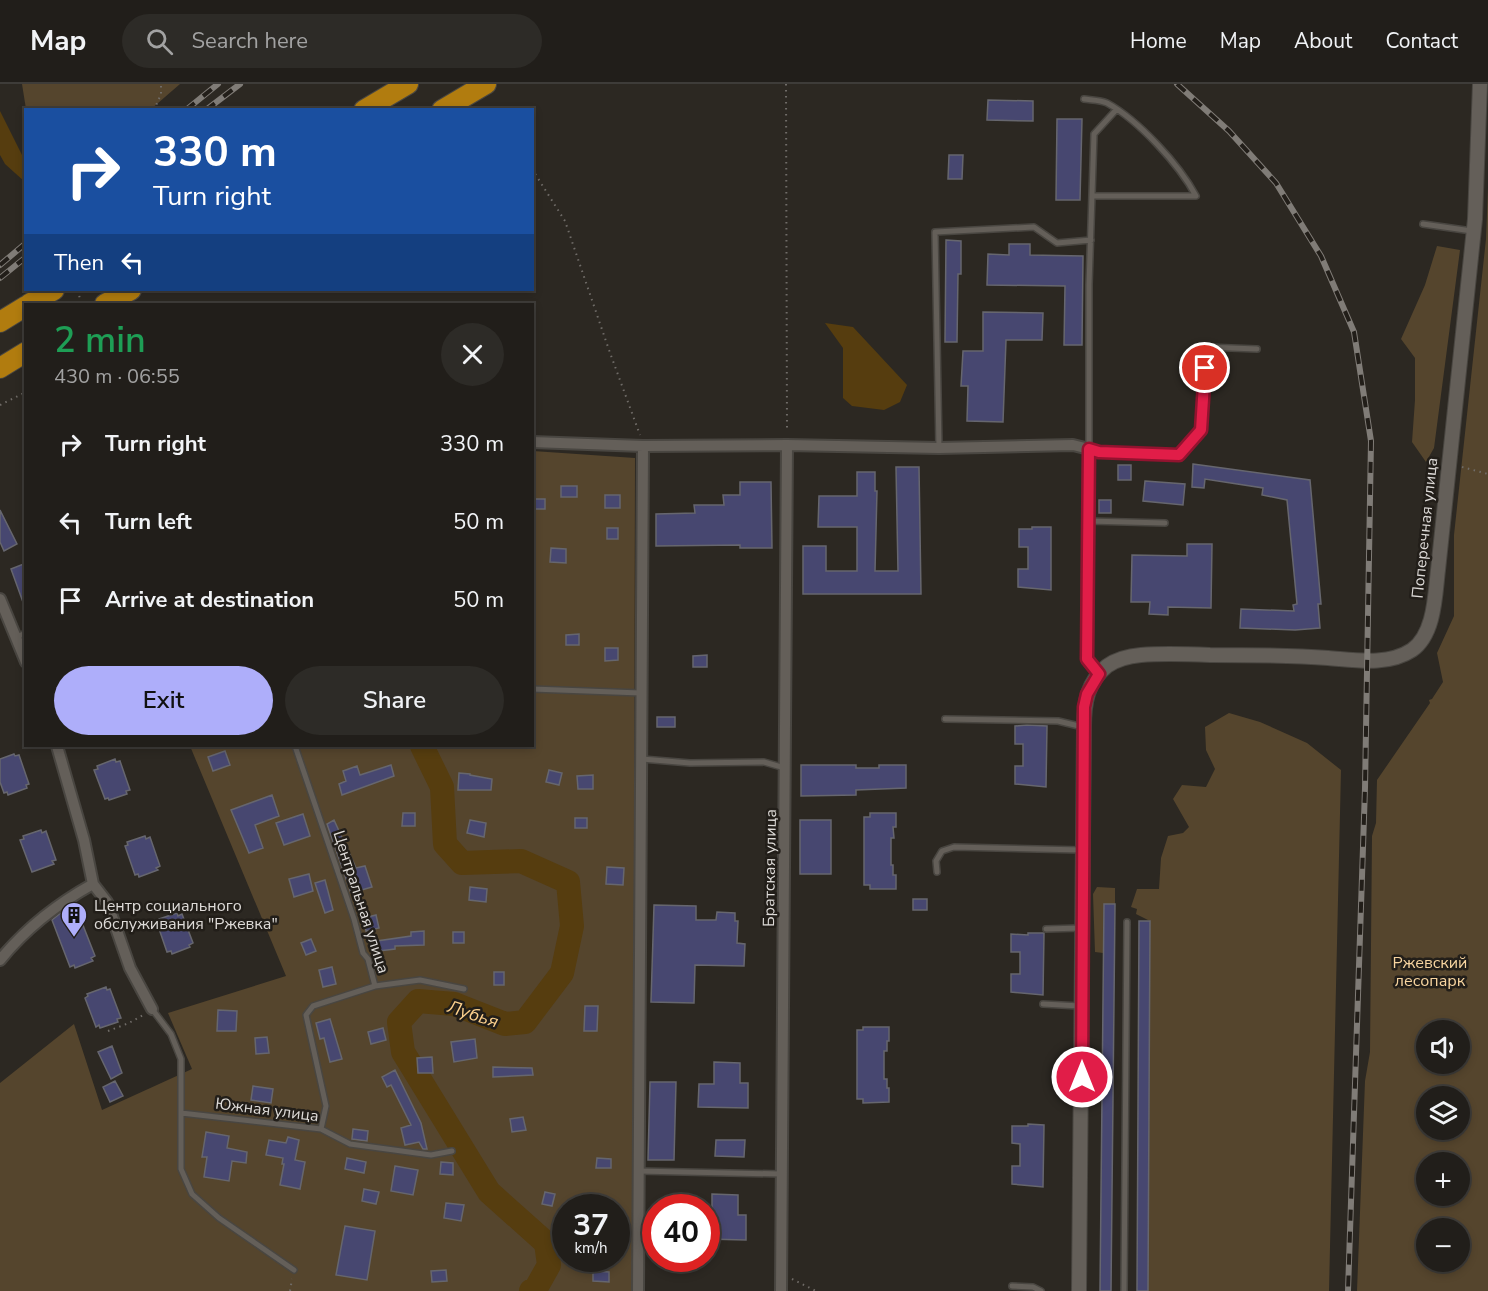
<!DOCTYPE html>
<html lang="en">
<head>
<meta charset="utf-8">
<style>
  :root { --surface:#211e1a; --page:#2d2b27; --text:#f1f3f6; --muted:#a2a2a2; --line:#3e3c39; --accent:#aeaefa }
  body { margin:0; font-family:"Nunito Sans",sans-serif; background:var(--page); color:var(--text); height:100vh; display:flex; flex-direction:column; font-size:22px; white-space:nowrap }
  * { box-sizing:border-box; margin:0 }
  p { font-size:20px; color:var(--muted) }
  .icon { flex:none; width:33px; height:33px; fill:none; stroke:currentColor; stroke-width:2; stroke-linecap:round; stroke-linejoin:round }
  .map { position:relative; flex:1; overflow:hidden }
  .details { position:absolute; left:24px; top:219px; width:510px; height:444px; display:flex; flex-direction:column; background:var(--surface); border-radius:0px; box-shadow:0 3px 9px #0003,0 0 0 2px var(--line) }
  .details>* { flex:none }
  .guide { position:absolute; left:24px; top:24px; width:510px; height:183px; border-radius:0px; box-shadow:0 3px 9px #0003,0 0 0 2px var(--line); background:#1a4fa0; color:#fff; overflow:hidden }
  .tools { position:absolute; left:1416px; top:936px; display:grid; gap:12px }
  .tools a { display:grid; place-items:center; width:54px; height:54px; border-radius:50%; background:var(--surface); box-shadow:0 3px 9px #0003,0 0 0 2px var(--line); font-size:30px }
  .speed { position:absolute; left:552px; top:1110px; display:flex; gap:12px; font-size:30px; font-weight:700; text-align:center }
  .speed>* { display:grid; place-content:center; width:78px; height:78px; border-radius:50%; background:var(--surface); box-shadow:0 3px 9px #0003,0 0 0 2px var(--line); line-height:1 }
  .speed small { font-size:15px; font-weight:400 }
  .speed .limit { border:9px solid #d22; background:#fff; color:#111 }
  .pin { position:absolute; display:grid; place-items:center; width:51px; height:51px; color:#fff; margin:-26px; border:3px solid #fff; border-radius:50%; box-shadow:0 2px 6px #0007 }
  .me { position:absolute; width:66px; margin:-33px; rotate:0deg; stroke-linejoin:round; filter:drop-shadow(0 0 4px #0008) }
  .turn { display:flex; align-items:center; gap:21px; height:126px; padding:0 30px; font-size:27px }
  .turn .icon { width:78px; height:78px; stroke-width:2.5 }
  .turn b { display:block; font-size:42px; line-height:51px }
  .then { display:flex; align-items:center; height:57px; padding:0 30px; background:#0003; gap:12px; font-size:22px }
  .round { display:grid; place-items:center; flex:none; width:63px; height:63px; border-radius:32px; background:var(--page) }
  .overview { display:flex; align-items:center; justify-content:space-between; height:102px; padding:0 30px }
  h1 { font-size:36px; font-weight:600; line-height:45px; color:#1e9e55 }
  .action { display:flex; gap:12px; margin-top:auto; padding:12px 30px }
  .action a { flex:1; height:69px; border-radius:36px; background:var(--accent); color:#111; font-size:24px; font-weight:600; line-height:69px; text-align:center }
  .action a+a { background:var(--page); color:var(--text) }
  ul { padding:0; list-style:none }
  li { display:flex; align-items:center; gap:18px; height:78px; padding:0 30px }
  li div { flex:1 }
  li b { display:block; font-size:22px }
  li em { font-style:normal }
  header { display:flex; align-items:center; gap:36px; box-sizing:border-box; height:84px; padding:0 30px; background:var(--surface); border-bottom:2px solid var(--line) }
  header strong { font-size:28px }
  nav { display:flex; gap:33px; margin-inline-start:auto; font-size:21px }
  .search { width:420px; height:54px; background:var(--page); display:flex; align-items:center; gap:15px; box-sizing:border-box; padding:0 21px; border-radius:33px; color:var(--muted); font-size:22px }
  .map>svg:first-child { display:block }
  .green { fill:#55452d; fill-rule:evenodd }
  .water { fill:#563d0f }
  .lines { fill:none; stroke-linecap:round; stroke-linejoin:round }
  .river { stroke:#563d0f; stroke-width:24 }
  .building { fill:#474770; stroke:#66666e; stroke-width:1.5 }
  .service-casing { stroke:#494641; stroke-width:8 }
  .minor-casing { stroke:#494641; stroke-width:14 }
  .tertiary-casing { stroke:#494641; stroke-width:16 }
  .motorway-casing { stroke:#494641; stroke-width:22 }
  .path { stroke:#706c68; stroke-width:2; stroke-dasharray:1.5 4.5; stroke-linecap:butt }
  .service { stroke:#645f59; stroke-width:5 }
  .minor { stroke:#645f59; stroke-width:10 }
  .tertiary { stroke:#645f59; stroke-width:14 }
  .motorway { stroke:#b17c0f; stroke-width:20 }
  .rail-casing { stroke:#807c77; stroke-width:6 }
  .rail { stroke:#221e19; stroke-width:4; stroke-dasharray:11; stroke-linecap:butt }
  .route-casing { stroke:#92132f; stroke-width:15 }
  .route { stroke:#e11d48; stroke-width:10 }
  .labels { text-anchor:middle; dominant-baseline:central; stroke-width:5; stroke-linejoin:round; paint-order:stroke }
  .street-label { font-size:16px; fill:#dedbd8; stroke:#221e19 }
  .poi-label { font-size:16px; fill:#dedbd8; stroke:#221e19; text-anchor:start }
  .park-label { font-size:16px; fill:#f8d5a0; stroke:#221e19 }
  .water-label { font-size:18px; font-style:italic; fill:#fdd18d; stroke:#221e19 }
</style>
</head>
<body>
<header>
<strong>Map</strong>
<div class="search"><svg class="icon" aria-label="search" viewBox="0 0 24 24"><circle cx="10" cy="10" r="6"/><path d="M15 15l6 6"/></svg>Search here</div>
<nav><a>Home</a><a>Map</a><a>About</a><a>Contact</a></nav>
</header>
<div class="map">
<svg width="1488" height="1207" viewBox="0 0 1488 1207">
  <rect width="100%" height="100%" fill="#2c2822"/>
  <path class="green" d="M22 0H180L150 26 26 25Z
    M1488 103V1207H1357L1365 997 1370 968 1372 752 1376 739 1377 696 1430 619 1429 616 1432 615 1443 598 1437 569 1454 532V451L1486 155ZM1460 946V980H1426V946ZM1460 1012V1046H1426V1012ZM1460 1078V1112H1426V1078ZM1426 1144H1460V1178H1426Z
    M1437 162 1460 166 1434 364 1426 378 1412 358 1415 316V274L1401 255 1425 201Z
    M533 367 635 374 633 1207H0V999L74 940 102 1026 192 985 168 929 286 892 190 662H532ZM566 1124H616V1174H566Z
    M1229 629 1260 638 1307 659 1341 686 1329 1207H1148L1150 837 1136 830 1137 825 1131 823 1137 805H1159L1161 774 1168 752 1183 749 1189 743 1173 715 1182 701 1206 703 1215 685 1206 666 1205 643Z
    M1097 803 1115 804V820L1104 821 1103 869 1095 868 1093 810Z"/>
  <path class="water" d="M0 27 25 77V98L5 80 0 71Z
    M825 239 853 243 907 301 900 318 884 326 852 322 843 314V264Z"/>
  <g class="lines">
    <path class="river" d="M422 662 442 703 445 760 462 779 521 777 568 798 572 842 562 889 525 938 505 940 454 920 418 917 399 938 403 968 489 1108 546 1159 549 1181 535 1206 531 1207"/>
  </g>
  <path class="building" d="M988 16 1033 17V37L987 36Z
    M1057 35H1082L1080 116H1056Z
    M949 71H963L962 95H948Z
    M946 156 961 157V190H958L957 258H945Z
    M1009 160H1030V171L1083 172 1082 261H1064L1065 202 987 201 988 170 1009 171Z
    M983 228 1043 229 1042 256H1006L1003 338 967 337 968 302H961L963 267H983Z
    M1193 380 1310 396 1321 520H1318L1320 544 1295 546 1240 544 1241 525 1294 527 1293 521 1297 520 1287 416 1262 411 1263 404 1205 395 1204 404 1192 403Z
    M1118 381H1131V396H1118Z
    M896 383H919L921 510H803V462H826V487H857V443H818L819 412H857V388H875V407H877L875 487H898Z
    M1145 397 1185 400 1183 421 1143 417Z
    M740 398H771L772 464H740V461L656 462V430L695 429 694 421H724L723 411H740Z
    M561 402H577V413H561Z
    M605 411H620V424H605Z
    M532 415H545V425H532Z
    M1099 416H1111V429H1099Z
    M0 426 17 460 4 467 0 458Z
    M1032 443H1051V506L1018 503V485H1028V463H1019V445H1032Z
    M607 444H618V455H607Z
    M1187 460H1212L1211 524 1168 523V531L1149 530 1150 518H1131L1132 471 1187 472Z
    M551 464 566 465V479L550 478Z
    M26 479V521H24L11 485Z
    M579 550V561H566V551Z
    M605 564H618V576L605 577Z
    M707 571V583H693V572Z
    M657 633H675V643H657Z
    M1027 641 1047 642 1046 703 1015 700V682H1023V660H1015V642Z
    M225 667 230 681 213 687 208 673Z
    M14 670 15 672 19 671 29 700 26 701 27 704 8 711 7 708 4 709 0 698V675Z
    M115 675 116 678 120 677 130 706 126 707 127 710 109 716 108 714 105 715 94 686 98 685 97 682Z
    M391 681 394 692 342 711 339 700 346 697 343 687 357 682 360 691Z
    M801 681H856V684H879V681H906V704L856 706V711L801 712Z
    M549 686 562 689 559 701 546 698Z
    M459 689 470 690V691L492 695 491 706H458Z
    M593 691V705H578L577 692Z
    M272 711 279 732 255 741 263 764 249 769 231 726Z
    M403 729H415V742H402Z
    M870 729H896V743H893L894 754H891V781H893V791H896V805H870V801H864V733H870Z
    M303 730 310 752 284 761 276 739Z
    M575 734H587V744H575Z
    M334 736 356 784 365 782 372 803 351 809 327 740Z
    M470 736 486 739 484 753 467 749Z
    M800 736H831V790H800Z
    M41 746 42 749 46 747 56 776 52 777 54 780 32 788 20 756 24 755 23 752Z
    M145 752 146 755 150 753 160 782 156 784 158 786 139 793 138 790 135 791 125 762 128 761 127 758Z
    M607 783 624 784 623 801 606 800Z
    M309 790 313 807 294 813 289 795Z
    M325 796 333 826 325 829 315 799Z
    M470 803 487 805 486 818 469 816Z
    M913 815H927V826H913Z
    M1104 820H1115L1111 1207H1100Z
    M654 821 696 822V836H716L717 828 735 829V837H738L737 859 745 860 744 882 695 881 694 919 651 918Z
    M72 824 73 827 77 826 95 872 91 874 93 877 75 884 74 881 70 883 52 836 62 828Z
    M177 829 178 832 182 830 193 859 189 861 190 863 172 870 171 867 167 868 157 839 160 838 159 835Z
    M376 831 379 844 366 847 364 834Z
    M1139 837H1150L1148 1207H1137Z
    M424 847V861L395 862V865L379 867 377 857 411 852V848Z
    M453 848H464V859H453Z
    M1028 849H1044L1043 911 1011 908V890H1020V868H1011V850L1028 851Z
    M311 855 316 867 306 871 301 859Z
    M332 883 336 900 323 903 319 886Z
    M494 888H504V901H494Z
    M106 903 107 906 110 905 121 934 117 935 118 938 100 944 99 941 96 943 85 914 88 912 87 910Z
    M585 922H598L597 947H584Z
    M218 926 237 927 236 947H217Z
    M330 935 342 975 330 978 324 954 320 955 316 939Z
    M863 943H889V957H887V967H884V995H887V1004H889V1018L863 1019V1015H857V946H863Z
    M383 944 386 956 371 960 368 948Z
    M267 953 269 969 256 970 255 954Z
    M475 955 477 974 454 978 451 958Z
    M112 962 122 989 111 995 98 968Z
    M432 973 433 989H418L417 974Z
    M714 978 740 979V999H748V1024L698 1023 699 1000H714Z
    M493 983 532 984 533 991 493 993Z
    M395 986 421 1039 427 1065H423L419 1058 405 1061 401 1044 411 1041 391 1001 387 1003 382 993Z
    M115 997 123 1012 110 1018 103 1003Z
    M650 998H676L674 1076H648Z
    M253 1002 273 1005 271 1019 251 1016Z
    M523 1033 526 1046 512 1048 510 1035Z
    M1028 1040 1044 1041 1043 1103 1012 1100V1082H1020V1060L1012 1059V1042H1028Z
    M353 1045 368 1047 367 1057 352 1055Z
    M206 1048 229 1052 227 1064 247 1068 246 1079 232 1077 229 1097 204 1093 207 1073H202Z
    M288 1053 299 1056 295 1076 305 1078 300 1105 280 1101 284 1080H282L283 1074 266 1071 269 1056 286 1059Z
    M716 1056H745L744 1073 715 1072Z
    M347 1074 366 1078 364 1089 345 1085Z
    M597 1074 611 1075V1084H596Z
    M441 1078 453 1079V1091L440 1090Z
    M395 1082 418 1086 413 1111 391 1107Z
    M364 1105 379 1108 376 1120 362 1117Z
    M545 1108 555 1110 552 1122 542 1120Z
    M712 1110 738 1111V1131H746V1156L706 1155V1132H712Z
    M446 1119 464 1121 461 1137 444 1134Z
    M345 1142 375 1147 367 1196 336 1191Z
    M446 1186 447 1197 432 1198 431 1187Z
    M593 1187 609 1188V1198L593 1197Z"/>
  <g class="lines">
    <g class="service-casing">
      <path id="service" d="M1084 15C1091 16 1101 16 1107 19 1138 36 1179 80 1196 112H1092
        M1116 26 1094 50 1089 201V365L1099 368 1179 371 1201 346 1206 263 1257 265
        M1423 140 1472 147
        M939 364 935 148 1034 143 1057 159 1091 156
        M1088 437 1165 439
        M16 553 26 549
        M532 605 641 609
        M945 635 1058 637 1083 643
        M295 662 354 835 363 869 368 875 375 902 313 922 306 931 326 1022 321 1045
        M642 675 690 679 764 678 785 684
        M937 788 936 777 942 767 954 763 1082 766
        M1046 845 1081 844
        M375 902 420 896 464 905
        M1043 920 1080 922
        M152 925 171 950 181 975V1085L192 1110 219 1134 294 1186
        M181 1029 321 1045 350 1060 431 1071 452 1067
        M638 1087 781 1090
        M1012 1202 1033 1203 1041 1207
        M1124 1207 1127 838"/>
    </g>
    <g class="minor-casing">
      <path id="minor" d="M532 358 643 362 787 361 939 364 1073 361 1089 365 1087 575 1099 590
        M0 515 26 578
        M57 662 84 756 93 800 107 818 130 884 152 925
        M0 876C26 844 57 820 93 800
        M638 1207 643 362
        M781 1207 787 361"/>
    </g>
    <g class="tertiary-casing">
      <path id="tertiary" d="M1079 1207 1084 643C1084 619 1087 598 1107 582 1117 575 1129 572 1141 571 1164 569 1187 570 1210 571 1249 571 1288 571 1328 574 1355 576 1388 582 1412 566 1435 550 1435 510 1438 486L1475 135 1480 0"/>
    </g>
    <g class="motorway-casing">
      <path id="motorway" d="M364 26 408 0
        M442 26 486 0
        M29 220 54 206
        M105 220 131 206
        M0 238 26 222
        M0 284 26 268"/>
    </g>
    <path class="path" d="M786 0 787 348
      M154 26 161 10V0
      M532 85 565 137 609 266 640 351
      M78 206 81 220
      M0 321 26 308
      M1462 383 1488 390
      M108 947 129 939 143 931
      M792 1195 816 1207
      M290 1207 292 1195"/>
    <use href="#service" class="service"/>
    <use href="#minor" class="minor"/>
    <use href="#tertiary" class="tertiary"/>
    <use href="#motorway" class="motorway"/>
    <g class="rail-casing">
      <path id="rail" d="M1177 0 1229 47 1276 99 1321 172 1354 248 1371 357 1365 704 1348 1207
        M186 26 218 0
        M206 26 240 0
        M0 181 26 159
        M0 194 26 173"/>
    </g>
    <use href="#rail" class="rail"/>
  </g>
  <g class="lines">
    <g class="route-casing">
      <path id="route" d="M1082 993 1084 623 1087 610 1099 590 1087 575 1089 365 1099 368 1179 371 1201 346 1205 284"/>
    </g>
    <use href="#route" class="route"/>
  </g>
  <defs>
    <g id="building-pin" transform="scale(1.35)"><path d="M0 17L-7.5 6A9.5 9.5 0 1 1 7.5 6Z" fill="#aeaefa" stroke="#221e19"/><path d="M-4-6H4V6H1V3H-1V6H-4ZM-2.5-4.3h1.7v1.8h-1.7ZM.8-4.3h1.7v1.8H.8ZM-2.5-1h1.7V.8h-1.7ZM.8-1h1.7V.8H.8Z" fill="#111"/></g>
  </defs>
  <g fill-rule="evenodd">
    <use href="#building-pin" x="74" y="831"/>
  </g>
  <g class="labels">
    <g class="street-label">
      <text transform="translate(1425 444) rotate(-84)">Поперечная улица</text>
      <text transform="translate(770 784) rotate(-89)">Братская улица</text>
      <text transform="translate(361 818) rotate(72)">Центральная улица</text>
      <text transform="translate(267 1026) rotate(7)">Южная улица</text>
    </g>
    <g class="poi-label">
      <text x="94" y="822">Центр социального<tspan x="94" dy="18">обслуживания "Ржевка"</tspan></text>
    </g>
    <g class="park-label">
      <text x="1430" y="879">Ржевский<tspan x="1430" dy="18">лесопарк</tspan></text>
    </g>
    <g class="water-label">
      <text transform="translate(473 930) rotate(18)">Лубья</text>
    </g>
  </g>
</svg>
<div class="tools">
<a><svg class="icon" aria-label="sound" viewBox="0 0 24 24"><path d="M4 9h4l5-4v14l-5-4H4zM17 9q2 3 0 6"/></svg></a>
<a><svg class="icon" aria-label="layers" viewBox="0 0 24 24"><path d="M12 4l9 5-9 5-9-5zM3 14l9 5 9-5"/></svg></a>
<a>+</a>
<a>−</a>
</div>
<div class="speed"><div>37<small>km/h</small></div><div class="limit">40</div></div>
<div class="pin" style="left:1205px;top:284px;background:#d93025"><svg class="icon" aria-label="arrive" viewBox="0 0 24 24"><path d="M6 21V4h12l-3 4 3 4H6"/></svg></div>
<svg class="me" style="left:1082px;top:993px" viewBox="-20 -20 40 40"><circle r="17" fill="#e11d48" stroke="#fff" stroke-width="3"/><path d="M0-11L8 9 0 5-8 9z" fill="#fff"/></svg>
<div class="guide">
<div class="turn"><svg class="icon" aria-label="right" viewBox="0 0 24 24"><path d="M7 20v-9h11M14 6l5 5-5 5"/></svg><div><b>330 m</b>Turn right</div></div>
<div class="then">Then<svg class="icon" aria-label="left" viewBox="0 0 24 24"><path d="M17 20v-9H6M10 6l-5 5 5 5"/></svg></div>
</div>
<section class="details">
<div class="overview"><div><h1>2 min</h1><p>430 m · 06:55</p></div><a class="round"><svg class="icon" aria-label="close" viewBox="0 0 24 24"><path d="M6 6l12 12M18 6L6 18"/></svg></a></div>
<ul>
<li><svg class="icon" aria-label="right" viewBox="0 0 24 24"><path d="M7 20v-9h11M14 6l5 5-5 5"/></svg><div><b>Turn right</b></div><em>330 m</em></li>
<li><svg class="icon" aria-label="left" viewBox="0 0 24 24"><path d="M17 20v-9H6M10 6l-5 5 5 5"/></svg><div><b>Turn left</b></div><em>50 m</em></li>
<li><svg class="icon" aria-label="arrive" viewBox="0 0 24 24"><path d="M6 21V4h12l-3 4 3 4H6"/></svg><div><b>Arrive at destination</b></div><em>50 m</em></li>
</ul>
<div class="action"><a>Exit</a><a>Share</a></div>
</section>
</div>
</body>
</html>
